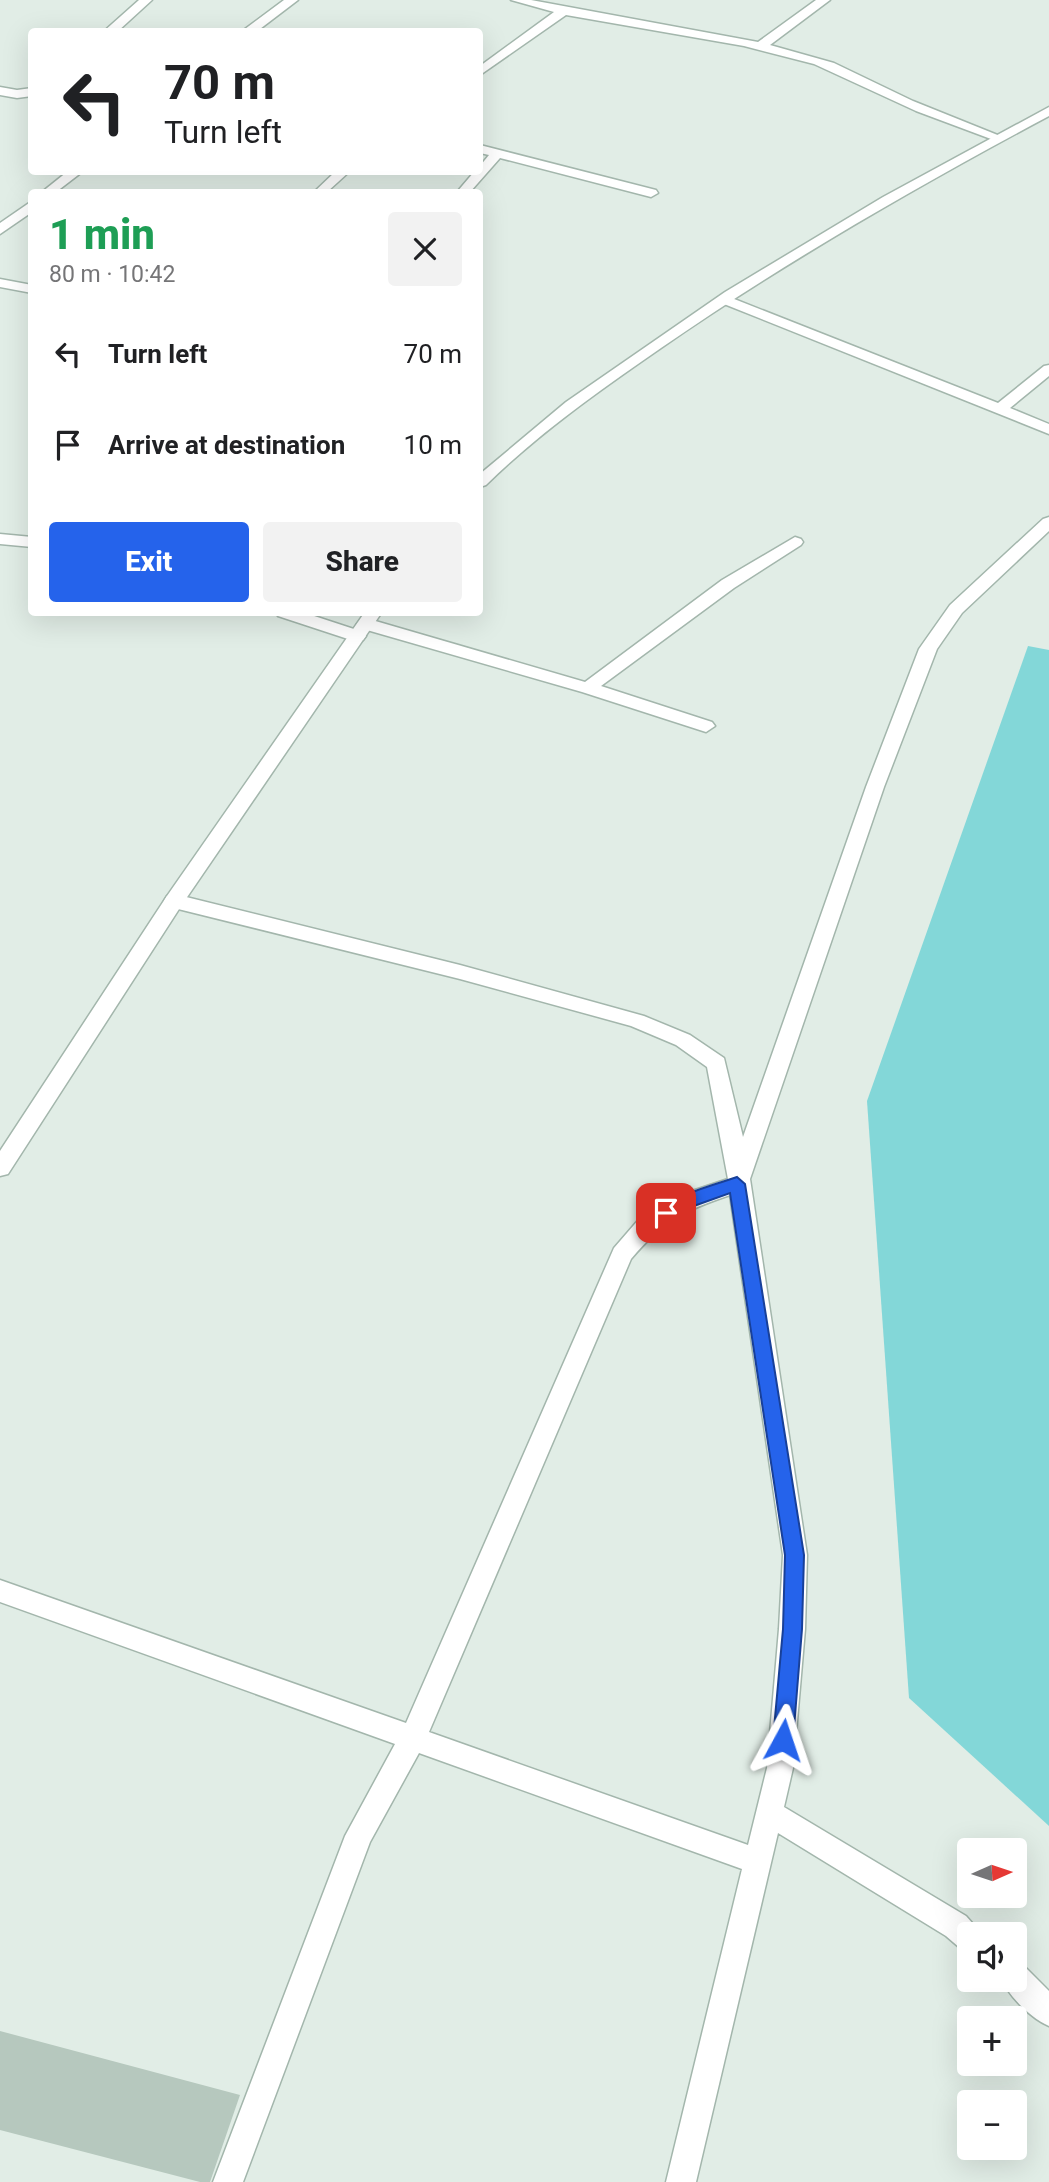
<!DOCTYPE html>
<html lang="en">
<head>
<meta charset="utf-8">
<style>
  :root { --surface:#fff; --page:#f2f2f2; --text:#202124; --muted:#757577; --accent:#2563eb }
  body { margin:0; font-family:Roboto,sans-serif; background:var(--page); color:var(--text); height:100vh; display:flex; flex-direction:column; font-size:26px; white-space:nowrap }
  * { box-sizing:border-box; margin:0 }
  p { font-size:23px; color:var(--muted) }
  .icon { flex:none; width:38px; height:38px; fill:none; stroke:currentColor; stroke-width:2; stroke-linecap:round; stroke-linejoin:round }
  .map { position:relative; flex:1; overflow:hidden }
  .details { position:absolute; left:28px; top:189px; width:455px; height:427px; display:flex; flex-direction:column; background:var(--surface); border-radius:7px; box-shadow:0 7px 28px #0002 }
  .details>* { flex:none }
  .banner { position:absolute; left:28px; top:28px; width:455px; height:147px; border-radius:7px; box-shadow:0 7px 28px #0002; background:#fff; color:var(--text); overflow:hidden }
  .needle { width:46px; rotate:87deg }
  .buttons { position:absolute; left:957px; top:1838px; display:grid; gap:14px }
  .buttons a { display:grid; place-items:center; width:70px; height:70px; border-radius:7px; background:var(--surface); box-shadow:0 7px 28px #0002; font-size:35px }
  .pin { position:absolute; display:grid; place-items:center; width:60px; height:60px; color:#fff; margin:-30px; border-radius:14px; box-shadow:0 4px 10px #0006 }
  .me { position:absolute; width:77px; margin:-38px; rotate:5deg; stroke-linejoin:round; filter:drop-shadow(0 0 5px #0008) }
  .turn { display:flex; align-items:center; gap:24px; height:147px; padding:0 21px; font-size:32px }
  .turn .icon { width:91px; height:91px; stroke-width:2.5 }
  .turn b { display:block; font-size:49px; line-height:60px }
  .round { display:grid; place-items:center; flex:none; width:74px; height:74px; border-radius:7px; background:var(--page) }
  .overview { display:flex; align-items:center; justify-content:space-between; height:119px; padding:0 21px }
  h1 { font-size:42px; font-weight:800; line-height:52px; color:#1e9e55 }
  .cta { display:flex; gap:14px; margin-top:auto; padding:14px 21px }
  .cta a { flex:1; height:80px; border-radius:7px; background:var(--accent); color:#fff; font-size:28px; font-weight:800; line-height:80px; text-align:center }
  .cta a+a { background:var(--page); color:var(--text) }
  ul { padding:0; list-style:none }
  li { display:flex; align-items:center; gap:21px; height:91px; padding:0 21px }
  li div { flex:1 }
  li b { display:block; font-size:26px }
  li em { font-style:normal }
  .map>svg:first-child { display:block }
  .water { fill:#83d7d8 }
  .building { fill:#b6c8be }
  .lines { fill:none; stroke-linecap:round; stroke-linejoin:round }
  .minor-casing { stroke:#a3b6ac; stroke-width:3 }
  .tertiary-casing { stroke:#a3b6ac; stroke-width:3 }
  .minor { fill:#fff; fill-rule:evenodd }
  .tertiary { fill:#fff; fill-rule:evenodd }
  .route { fill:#2563eb; stroke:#184099; stroke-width:2 }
</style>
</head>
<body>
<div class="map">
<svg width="1049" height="2182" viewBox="0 0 1049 2182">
  <rect width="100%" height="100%" fill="#e1ede6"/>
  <path class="water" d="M1028 646 1049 650V1826L909 1698 867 1101Z"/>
  <path class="building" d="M0 2031 240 2095 210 2182H200L0 2130Z"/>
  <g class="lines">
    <g class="minor-casing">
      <path id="minor" d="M139 0H152L117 32H103Z
        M284 0H298L256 32H241Z
        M511 0H531L758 42 816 0H830L770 45 834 63 913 101 1005 138 999 142 916 111 814 64 744 46 566 15 480 75V66L554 12Z
        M0 87 17 90 32 88V96L17 98 0 95Z
        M480 145 656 190 658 193 651 197 500 158 470 192H457L474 172H480V166L489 155 480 153Z
        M67 172H82L56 192H42Z
        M335 172H349L327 192H314Z
        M32 201V212L0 234V223Z
        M0 279 32 285V293L0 287Z
        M724 295 998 403 1044 366 1049 365V376L1010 408 1049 424V434L719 302 717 299Z
        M1049 517V531L962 613 937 649 884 787 750 1179 807 1555 805 1629 793 1768 784 1807 966 1916 982 1934H970V1952L960 1948 946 1936 778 1833 696 2182H666L742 1869 419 1753 370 1842 243 2182H213L345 1836 395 1744 0 1602V1580L406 1723 614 1248 640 1218 677 1196 728 1179 707 1067 676 1045 631 1026 460 979 174 908 167 906 164 901 167 896 174 894 460 965 644 1016 690 1035 724 1058 743 1137 866 787 919 649 950 605 1043 519ZM730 1195 783 1555 779 1629 767 1768 748 1845 429 1732 631 1259C664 1220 683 1211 730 1195Z
        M0 534 32 537V547L0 544Z
        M795 537 801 539 803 542 801 545 734 588 601 686 712 722 715 726 706 732 582 692 360 628 357 624 366 619 372 620 585 682 722 580Z
        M276 612H302L363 632 366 636 363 640H351L278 616Z
        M1015 1963 1025 1967 1049 1991V2026C1032 2019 1009 1997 1002 1979H1015Z"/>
    </g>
    <g class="tertiary-casing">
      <path id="tertiary" d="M1049 107V116C916 187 785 262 661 348 600 390 539 433 486 485L480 487V474L566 402 725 292 883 197Z
        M365 612H382L181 906 8 1174 0 1176V1151L167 896Z"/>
    </g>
    <use href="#minor" class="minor"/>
    <use href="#tertiary" class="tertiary"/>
  </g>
  <path class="route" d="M737 1177 745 1184 804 1555 802 1629 793 1740 790 1747 783 1749 776 1747 773 1740 783 1629 785 1555 730 1193 691 1207 666 1220 660 1218 658 1213C669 1196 717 1184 737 1177Z"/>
</svg>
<div class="buttons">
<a><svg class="needle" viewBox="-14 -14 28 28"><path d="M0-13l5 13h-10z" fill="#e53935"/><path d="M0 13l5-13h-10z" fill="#757577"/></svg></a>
<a><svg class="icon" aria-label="sound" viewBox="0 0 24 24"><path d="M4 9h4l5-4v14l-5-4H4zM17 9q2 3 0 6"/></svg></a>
<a>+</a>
<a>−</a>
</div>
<div class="pin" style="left:666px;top:1213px;background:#d93025"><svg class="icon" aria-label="arrive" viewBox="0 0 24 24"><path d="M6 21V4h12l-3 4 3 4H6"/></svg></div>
<svg class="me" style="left:783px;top:1740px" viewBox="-20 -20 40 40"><path d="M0-17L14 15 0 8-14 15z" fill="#2563eb" stroke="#fff" stroke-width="4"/></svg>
<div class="banner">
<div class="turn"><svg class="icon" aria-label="left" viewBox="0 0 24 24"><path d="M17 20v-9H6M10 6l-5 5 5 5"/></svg><div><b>70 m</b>Turn left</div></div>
</div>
<section class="details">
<div class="overview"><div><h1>1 min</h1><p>80 m · 10:42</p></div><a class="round"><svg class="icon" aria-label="close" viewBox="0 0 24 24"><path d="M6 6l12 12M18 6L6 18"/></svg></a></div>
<ul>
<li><svg class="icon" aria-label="left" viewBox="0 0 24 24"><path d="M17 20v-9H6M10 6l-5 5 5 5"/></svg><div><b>Turn left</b></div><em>70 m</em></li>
<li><svg class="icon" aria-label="arrive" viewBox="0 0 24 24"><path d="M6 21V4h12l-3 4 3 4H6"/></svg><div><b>Arrive at destination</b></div><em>10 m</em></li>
</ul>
<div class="cta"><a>Exit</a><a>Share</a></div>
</section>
</div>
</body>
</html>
